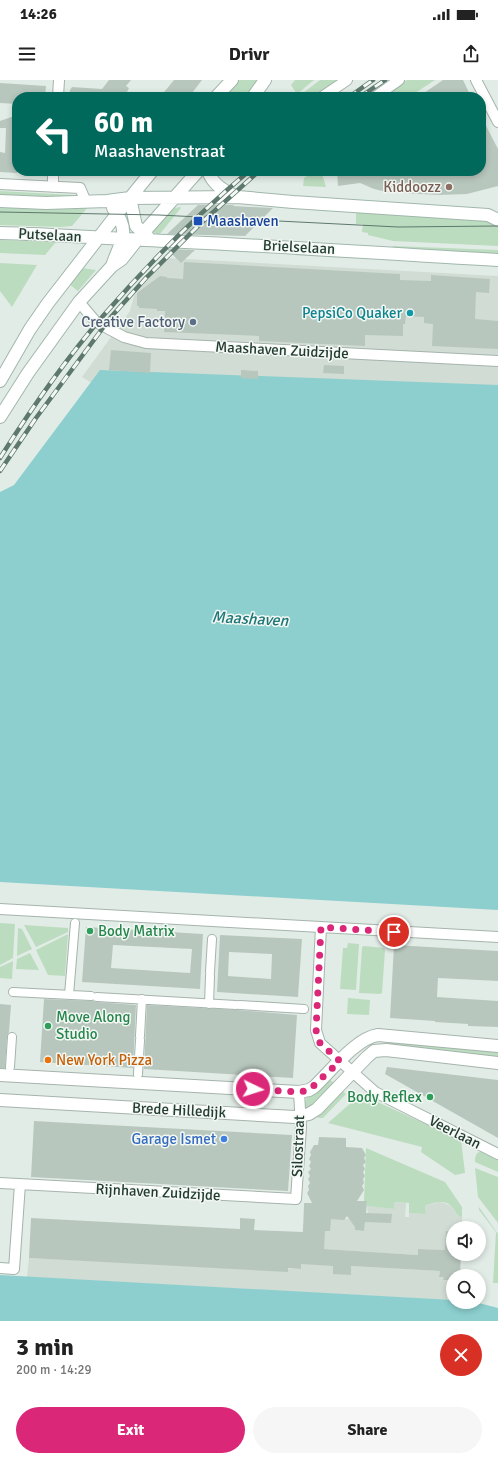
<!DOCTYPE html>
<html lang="en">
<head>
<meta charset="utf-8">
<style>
  :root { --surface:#fff; --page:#f6f6f6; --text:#222; --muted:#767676; --accent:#db2777 }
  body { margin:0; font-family:Signika,sans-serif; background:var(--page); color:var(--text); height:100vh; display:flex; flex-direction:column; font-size:15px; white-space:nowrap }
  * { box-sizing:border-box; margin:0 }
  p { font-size:13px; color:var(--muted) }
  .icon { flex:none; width:22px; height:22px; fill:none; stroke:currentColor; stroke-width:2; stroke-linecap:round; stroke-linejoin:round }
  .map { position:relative; height:1241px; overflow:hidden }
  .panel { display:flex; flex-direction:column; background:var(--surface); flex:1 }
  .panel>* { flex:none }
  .top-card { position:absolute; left:12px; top:12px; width:474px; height:84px; border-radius:16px; box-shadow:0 2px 6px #0003; background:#00695c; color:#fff; overflow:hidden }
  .fabs { position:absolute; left:446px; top:1141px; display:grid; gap:8px }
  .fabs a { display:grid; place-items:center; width:40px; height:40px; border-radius:50%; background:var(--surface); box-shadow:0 2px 6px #0003; font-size:20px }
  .pin { position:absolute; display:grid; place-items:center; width:34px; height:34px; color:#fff; margin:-17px; border:2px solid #fff; border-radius:50%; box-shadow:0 1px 4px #0007 }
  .me { position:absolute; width:44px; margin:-22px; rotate:94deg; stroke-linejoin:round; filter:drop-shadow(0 0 3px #0008) }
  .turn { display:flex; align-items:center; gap:14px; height:84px; padding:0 16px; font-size:18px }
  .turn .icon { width:52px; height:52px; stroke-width:2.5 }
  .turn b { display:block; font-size:28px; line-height:34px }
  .round { display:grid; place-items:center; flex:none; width:42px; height:42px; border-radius:21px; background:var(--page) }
  .summary { display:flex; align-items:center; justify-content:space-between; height:68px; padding:0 16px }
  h1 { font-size:24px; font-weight:700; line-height:30px }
  .primary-button { display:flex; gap:8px; margin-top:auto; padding:8px 16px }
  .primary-button a { flex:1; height:46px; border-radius:24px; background:var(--accent); color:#fff; font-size:16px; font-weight:700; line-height:46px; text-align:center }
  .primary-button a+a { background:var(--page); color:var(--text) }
  .status { display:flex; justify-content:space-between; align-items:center; height:28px; padding:0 20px; background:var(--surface); direction:ltr }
  .status svg { height:11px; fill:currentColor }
  header { display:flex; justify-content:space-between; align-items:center; height:52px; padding:0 16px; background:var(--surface); font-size:18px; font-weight:700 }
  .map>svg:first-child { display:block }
  .built { fill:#d0dcd4 }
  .green { fill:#bcdcbf }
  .water { fill:#8ccfce }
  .building { fill:#b8c7be; fill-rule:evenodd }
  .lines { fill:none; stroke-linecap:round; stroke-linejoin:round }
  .pedestrian-casing { stroke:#a5b4ac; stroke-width:10 }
  .minor-casing { stroke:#a5b4ac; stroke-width:12 }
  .tertiary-casing { stroke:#a5b4ac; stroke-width:14 }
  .secondary-casing { stroke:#a1b7ac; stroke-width:14 }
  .pedestrian { stroke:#fff; stroke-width:8 }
  .minor { stroke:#fff; stroke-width:10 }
  .tertiary { stroke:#fff; stroke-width:12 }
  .secondary { stroke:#fff; stroke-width:12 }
  .tram { stroke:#5d786c; stroke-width:1 }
  .rail-casing { stroke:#5d786c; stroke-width:4.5 }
  .rail { stroke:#f3f8f4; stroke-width:3; stroke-dasharray:9; stroke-linecap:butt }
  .route { stroke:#db2777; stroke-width:7; stroke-dasharray:0 12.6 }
  .education-dot { fill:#8d6e63; stroke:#f3f8f4; stroke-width:1.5 }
  .transit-dot { fill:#1a4fb4; stroke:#f3f8f4; stroke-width:1.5 }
  .culture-dot { fill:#0f9aa8; stroke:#f3f8f4; stroke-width:1.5 }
  .service-dot { fill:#5c6f8a; stroke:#f3f8f4; stroke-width:1.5 }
  .leisure-dot { fill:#2e9e5b; stroke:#f3f8f4; stroke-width:1.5 }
  .food-dot { fill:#e8710a; stroke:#f3f8f4; stroke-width:1.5 }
  .shop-dot { fill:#3f7fe0; stroke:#f3f8f4; stroke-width:1.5 }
  .labels { text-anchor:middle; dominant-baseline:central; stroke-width:3; stroke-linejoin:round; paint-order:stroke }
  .education-label { font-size:15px; fill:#785e54; stroke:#f3f8f4; text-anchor:end }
  .transit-label { font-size:15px; fill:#164399; stroke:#f3f8f4; text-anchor:start }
  .street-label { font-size:15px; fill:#233c31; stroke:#f3f8f4 }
  .culture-label { font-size:15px; fill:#0d838f; stroke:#f3f8f4; text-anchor:end }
  .service-label { font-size:15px; fill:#4e5e75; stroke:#f3f8f4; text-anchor:end }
  .leisure-label { font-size:15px; fill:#27864d; stroke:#f3f8f4; text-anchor:start }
  .food-label { font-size:15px; fill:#c56008; stroke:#f3f8f4; text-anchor:start }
  .shop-label { font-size:15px; fill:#366cbe; stroke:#f3f8f4; text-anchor:end }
  .water-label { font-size:16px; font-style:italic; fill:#1e7776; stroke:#f3f8f4 }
</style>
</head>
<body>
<div class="status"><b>14:26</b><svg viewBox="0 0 49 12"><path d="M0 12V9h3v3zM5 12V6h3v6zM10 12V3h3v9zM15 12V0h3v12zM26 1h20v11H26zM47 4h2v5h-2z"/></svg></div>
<header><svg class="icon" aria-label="menu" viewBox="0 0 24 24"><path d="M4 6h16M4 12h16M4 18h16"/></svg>Drivr<svg class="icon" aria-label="share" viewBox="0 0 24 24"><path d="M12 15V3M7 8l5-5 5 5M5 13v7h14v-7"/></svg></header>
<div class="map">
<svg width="498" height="1241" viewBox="0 0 498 1241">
  <rect width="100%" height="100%" fill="#e2ece6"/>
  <path class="built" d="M167 178 498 196V328L100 308 82 297 130 231 134 216Z
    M394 1122 406 1123 405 1137H409V1133L426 1134 425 1126 439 1122 444 1123 451 1126 457 1135 462 1137V1148H453V1168L445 1170 419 1169 418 1175 324 1169 333 1185V1193L351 1195V1186L440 1191 439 1196H444V1200H448L447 1220 27 1197 29 1178 300 1189 303 1144H310L325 1151H330L328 1141 331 1138 349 1139 356 1140 355 1150 364 1151 365 1138 368 1134 367 1126 394 1129Z"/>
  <path class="green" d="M238 0H257L245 17H224Z
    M295 0H314L297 14 291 5Z
    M320 0H342L317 17H300L299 16Z
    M407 0H435L409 17H393L394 8Z
    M315 91H321L326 107 303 106 304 98Z
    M0 111 73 115 74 117 0 115Z
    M0 124 89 126 72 146 60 147 0 145Z
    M180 127 181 128 159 155 153 152 152 149 170 129Z
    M356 132 478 138 491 141 498 146V166L393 161 368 155V153L362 152 363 144H356Z
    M0 160 56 162 45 175 0 173Z
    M393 166 498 170V178L460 175 429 170 393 168Z
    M0 183 37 185 12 227 0 211Z
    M82 188 96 190 78 211 69 204Z
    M0 843 15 844 13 878 0 885Z
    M24 845 68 848V852L36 867Z
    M18 848 22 849 32 869 17 876Z
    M68 854 65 896 48 895 36 870Z
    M348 863 359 864 356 910 340 909 343 868H347Z
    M364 866 384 868 385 870 382 913 380 914 359 913 362 867Z
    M30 873 39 890 16 889 17 879Z
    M13 881 12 899 0 898V887Z
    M348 918 370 920 369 935 347 934Z
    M389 960 498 970V980L389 966Z
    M329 999 334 1003 320 1020 307 1030 304 1028 307 1016Z
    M341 1010 346 1014 323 1038H319L315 1036Z
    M362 1013 373 1020 461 1060 465 1093 455 1095 421 1072 422 1067 328 1043Z
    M366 1068 445 1102 462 1127V1137C455 1135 456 1131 451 1126 444 1119 433 1123 425 1126L426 1134 409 1133V1123L394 1122V1129L367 1126V1121H364Z
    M482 1071 498 1080V1092L475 1082V1078L477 1073Z
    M475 1088 498 1097V1143L478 1117Z
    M479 1127 498 1154V1203H493L496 1152 479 1130Z"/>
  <path class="water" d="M100 290 498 305V830L0 802V412L14 405Z
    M0 1195 453 1220V1222H475L498 1228V1241H0Z"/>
  <path class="building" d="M109 0H131L126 6 129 8 127 12 133 17H69L70 10 72 7 102 9Z
    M174 0H202L189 17H160Z
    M443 0H463L471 17H418Z
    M0 3 46 6 45 17H17V24L0 23Z
    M17 35V93L0 92V72L5 73 6 48H0V41Z
    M481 36 498 69V106L467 114 439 115 387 112 374 109 360 103 338 106 337 91H481Z
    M198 125H234L233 126 273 128 245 156 167 154Z
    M167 169 195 170 181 183Z
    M184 182 400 194V200L431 201V195L490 199 489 213 476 212 475 239 498 241V269L432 266 433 244 424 243V237L406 236 405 244H403V256L365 255V266L259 261V256L164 252 165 231H157V229L139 228V226H137V213L160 196 167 197V198L183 199Z
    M111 270 151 273 150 293 109 290Z
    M324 285 344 286V294L323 293Z
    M241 290 258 291V299L241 298Z
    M86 847 203 854 200 909 82 902ZM113 865 192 869 190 893 111 888Z
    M220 855 302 859 298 917 217 912ZM229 872 272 874 271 899 228 896Z
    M394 865 498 871V901L438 898 437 917 498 921V947L468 946V944L435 942V941L390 938Z
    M44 919 93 921 97 922 136 925 133 988 40 982Z
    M0 924 11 925 9 952 7 957 5 988H0Z
    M147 925 238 930 297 935 293 998 144 989Z
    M387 987 498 1000V1058L385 994Z
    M34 1041 292 1055 288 1111 31 1097Z
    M319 1057 346 1058V1067L362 1068 366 1075 364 1078 366 1082 363 1085 365 1089 363 1092 365 1096 363 1099 364 1103 362 1106 364 1110 357 1121H367L366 1133 392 1134 391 1143 365 1142 364 1151 355 1150V1147L347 1136 344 1140 331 1139 330 1151H325L324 1169 418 1175V1169L445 1170 446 1151 453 1152V1174H461L460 1196H453V1200H443L444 1197H439L440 1191 351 1186V1195L333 1194V1186L301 1184V1189L288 1188V1192L29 1178 31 1138 240 1149V1138L255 1139 254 1150 303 1152 304 1123H312L307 1113 309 1110 308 1106 310 1103 308 1099 310 1096 308 1092 311 1089 309 1086 311 1082 309 1079 311 1075 310 1072 314 1065H318Z"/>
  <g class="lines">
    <g class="pedestrian-casing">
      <path id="pedestrian" d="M210 892 212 859
        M13 912 91 916
        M69 915 75 843
        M97 917 236 925
        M209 924 210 896
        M240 925 304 929
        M140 956 142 919
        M10 987 12 957
        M138 994 140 960"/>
    </g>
    <g class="minor-casing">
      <path id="minor" d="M476 0 498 42
        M58 17 59 0
        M322 17 347 0
        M375 17 399 0
        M0 104 80 108 86 122
        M53 107V91
        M79 222 96 242 124 257 146 263 498 281
        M0 829 498 857
        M321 847 316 950 320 963 375 1012 498 1074
        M0 1103 296 1119 301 1047 299 1012
        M0 1188 14 1189 20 1104"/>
    </g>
    <g class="tertiary-casing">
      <path id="tertiary" d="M0 995 299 1012 309 1010 314 1007C331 991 356 958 378 955L498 966
        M0 1020 295 1037 309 1034 317 1029 367 977 374 971 386 970 498 983"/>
    </g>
    <g class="secondary-casing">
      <path id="secondary" d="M216 17 232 0
        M253 17 265 0
        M208 91C213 105 224 111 237 117
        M130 118 136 146 148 157
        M0 121 46 123 107 121 130 118 238 117 293 122 488 135 498 140
        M0 153C55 154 111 159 166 161 277 166 387 174 498 180
        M112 186C120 161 132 153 113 128
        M0 301 30 249 48 223 117 134 152 91
        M0 337 28 293 79 222 112 186 122 179 137 160 198 91"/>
    </g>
    <use href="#pedestrian" class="pedestrian"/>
    <use href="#minor" class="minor"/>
    <use href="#tertiary" class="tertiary"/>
    <use href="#secondary" class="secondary"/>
    <path class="tram" d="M0 132 159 135 398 147 498 146"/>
    <g class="rail-casing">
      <path id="rail" d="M349 17 373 0
        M360 17 385 0
        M0 378C31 329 65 280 103 236 148 184 197 135 249 91
        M0 391 36 338 111 237 146 198 201 143 259 91"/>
    </g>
    <use href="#rail" class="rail"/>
  </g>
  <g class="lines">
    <path class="route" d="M253 1009 299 1012 309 1010 340 981 320 963 316 950 321 847 394 852"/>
  </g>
  <circle class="education-dot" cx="449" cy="107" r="4"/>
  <rect class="transit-dot" x="193" y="136" width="10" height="10" rx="2"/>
  <circle class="culture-dot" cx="410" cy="233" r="4"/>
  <circle class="service-dot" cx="193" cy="242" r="4"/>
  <g class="leisure-dot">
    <circle cx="90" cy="851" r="4"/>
    <circle cx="48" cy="946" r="4"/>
    <circle cx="430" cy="1017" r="4"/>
  </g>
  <circle class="food-dot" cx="48" cy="980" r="4"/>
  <circle class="shop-dot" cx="224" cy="1059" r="4"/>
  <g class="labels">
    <g class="education-label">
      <text x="441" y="107">Kiddoozz</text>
    </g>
    <g class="transit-label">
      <text x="207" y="141">Maashaven</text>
    </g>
    <g class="street-label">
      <text transform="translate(50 155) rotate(3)">Putselaan</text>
      <text transform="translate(299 167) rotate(3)">Brielselaan</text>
      <text transform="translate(282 270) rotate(3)">Maashaven Zuidzijde</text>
      <text transform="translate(179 1030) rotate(3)">Brede Hilledijk</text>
      <text transform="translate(455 1052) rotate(27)">Veerlaan</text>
      <text transform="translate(298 1066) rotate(-88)">Silostraat</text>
      <text transform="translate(158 1112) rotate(3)">Rijnhaven Zuidzijde</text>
    </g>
    <g class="culture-label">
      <text x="402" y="233">PepsiCo Quaker</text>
    </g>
    <g class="service-label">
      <text x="185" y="242">Creative Factory</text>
    </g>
    <g class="leisure-label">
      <text x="98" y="851">Body Matrix</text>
      <text x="56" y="937">Move Along<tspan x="56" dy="17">Studio</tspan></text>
      <text x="422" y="1017" text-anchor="end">Body Reflex</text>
    </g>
    <g class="food-label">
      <text x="56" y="980">New York Pizza</text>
    </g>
    <g class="shop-label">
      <text x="216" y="1059">Garage Ismet</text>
    </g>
    <g class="water-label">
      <text transform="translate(250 539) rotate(3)">Maashaven</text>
    </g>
  </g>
</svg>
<div class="fabs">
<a><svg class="icon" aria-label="sound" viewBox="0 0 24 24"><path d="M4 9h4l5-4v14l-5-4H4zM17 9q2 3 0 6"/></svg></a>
<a><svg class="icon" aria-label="search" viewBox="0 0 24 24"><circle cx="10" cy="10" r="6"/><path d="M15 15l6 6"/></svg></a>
</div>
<div class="pin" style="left:394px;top:852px;background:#d93025"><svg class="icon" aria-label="arrive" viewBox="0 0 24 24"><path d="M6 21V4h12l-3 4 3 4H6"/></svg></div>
<svg class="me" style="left:253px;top:1009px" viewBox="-20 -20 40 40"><circle r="17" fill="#db2777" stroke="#fff" stroke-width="3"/><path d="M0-11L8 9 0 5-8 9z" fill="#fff"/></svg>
<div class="top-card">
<div class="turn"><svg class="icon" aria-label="left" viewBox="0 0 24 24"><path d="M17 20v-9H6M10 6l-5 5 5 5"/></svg><div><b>60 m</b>Maashavenstraat</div></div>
</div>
</div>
<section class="panel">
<div class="summary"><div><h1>3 min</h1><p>200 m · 14:29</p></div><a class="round" style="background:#d93025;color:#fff"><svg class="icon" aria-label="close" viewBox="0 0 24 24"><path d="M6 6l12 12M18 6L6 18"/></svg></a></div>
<div class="primary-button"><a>Exit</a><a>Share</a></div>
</section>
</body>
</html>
